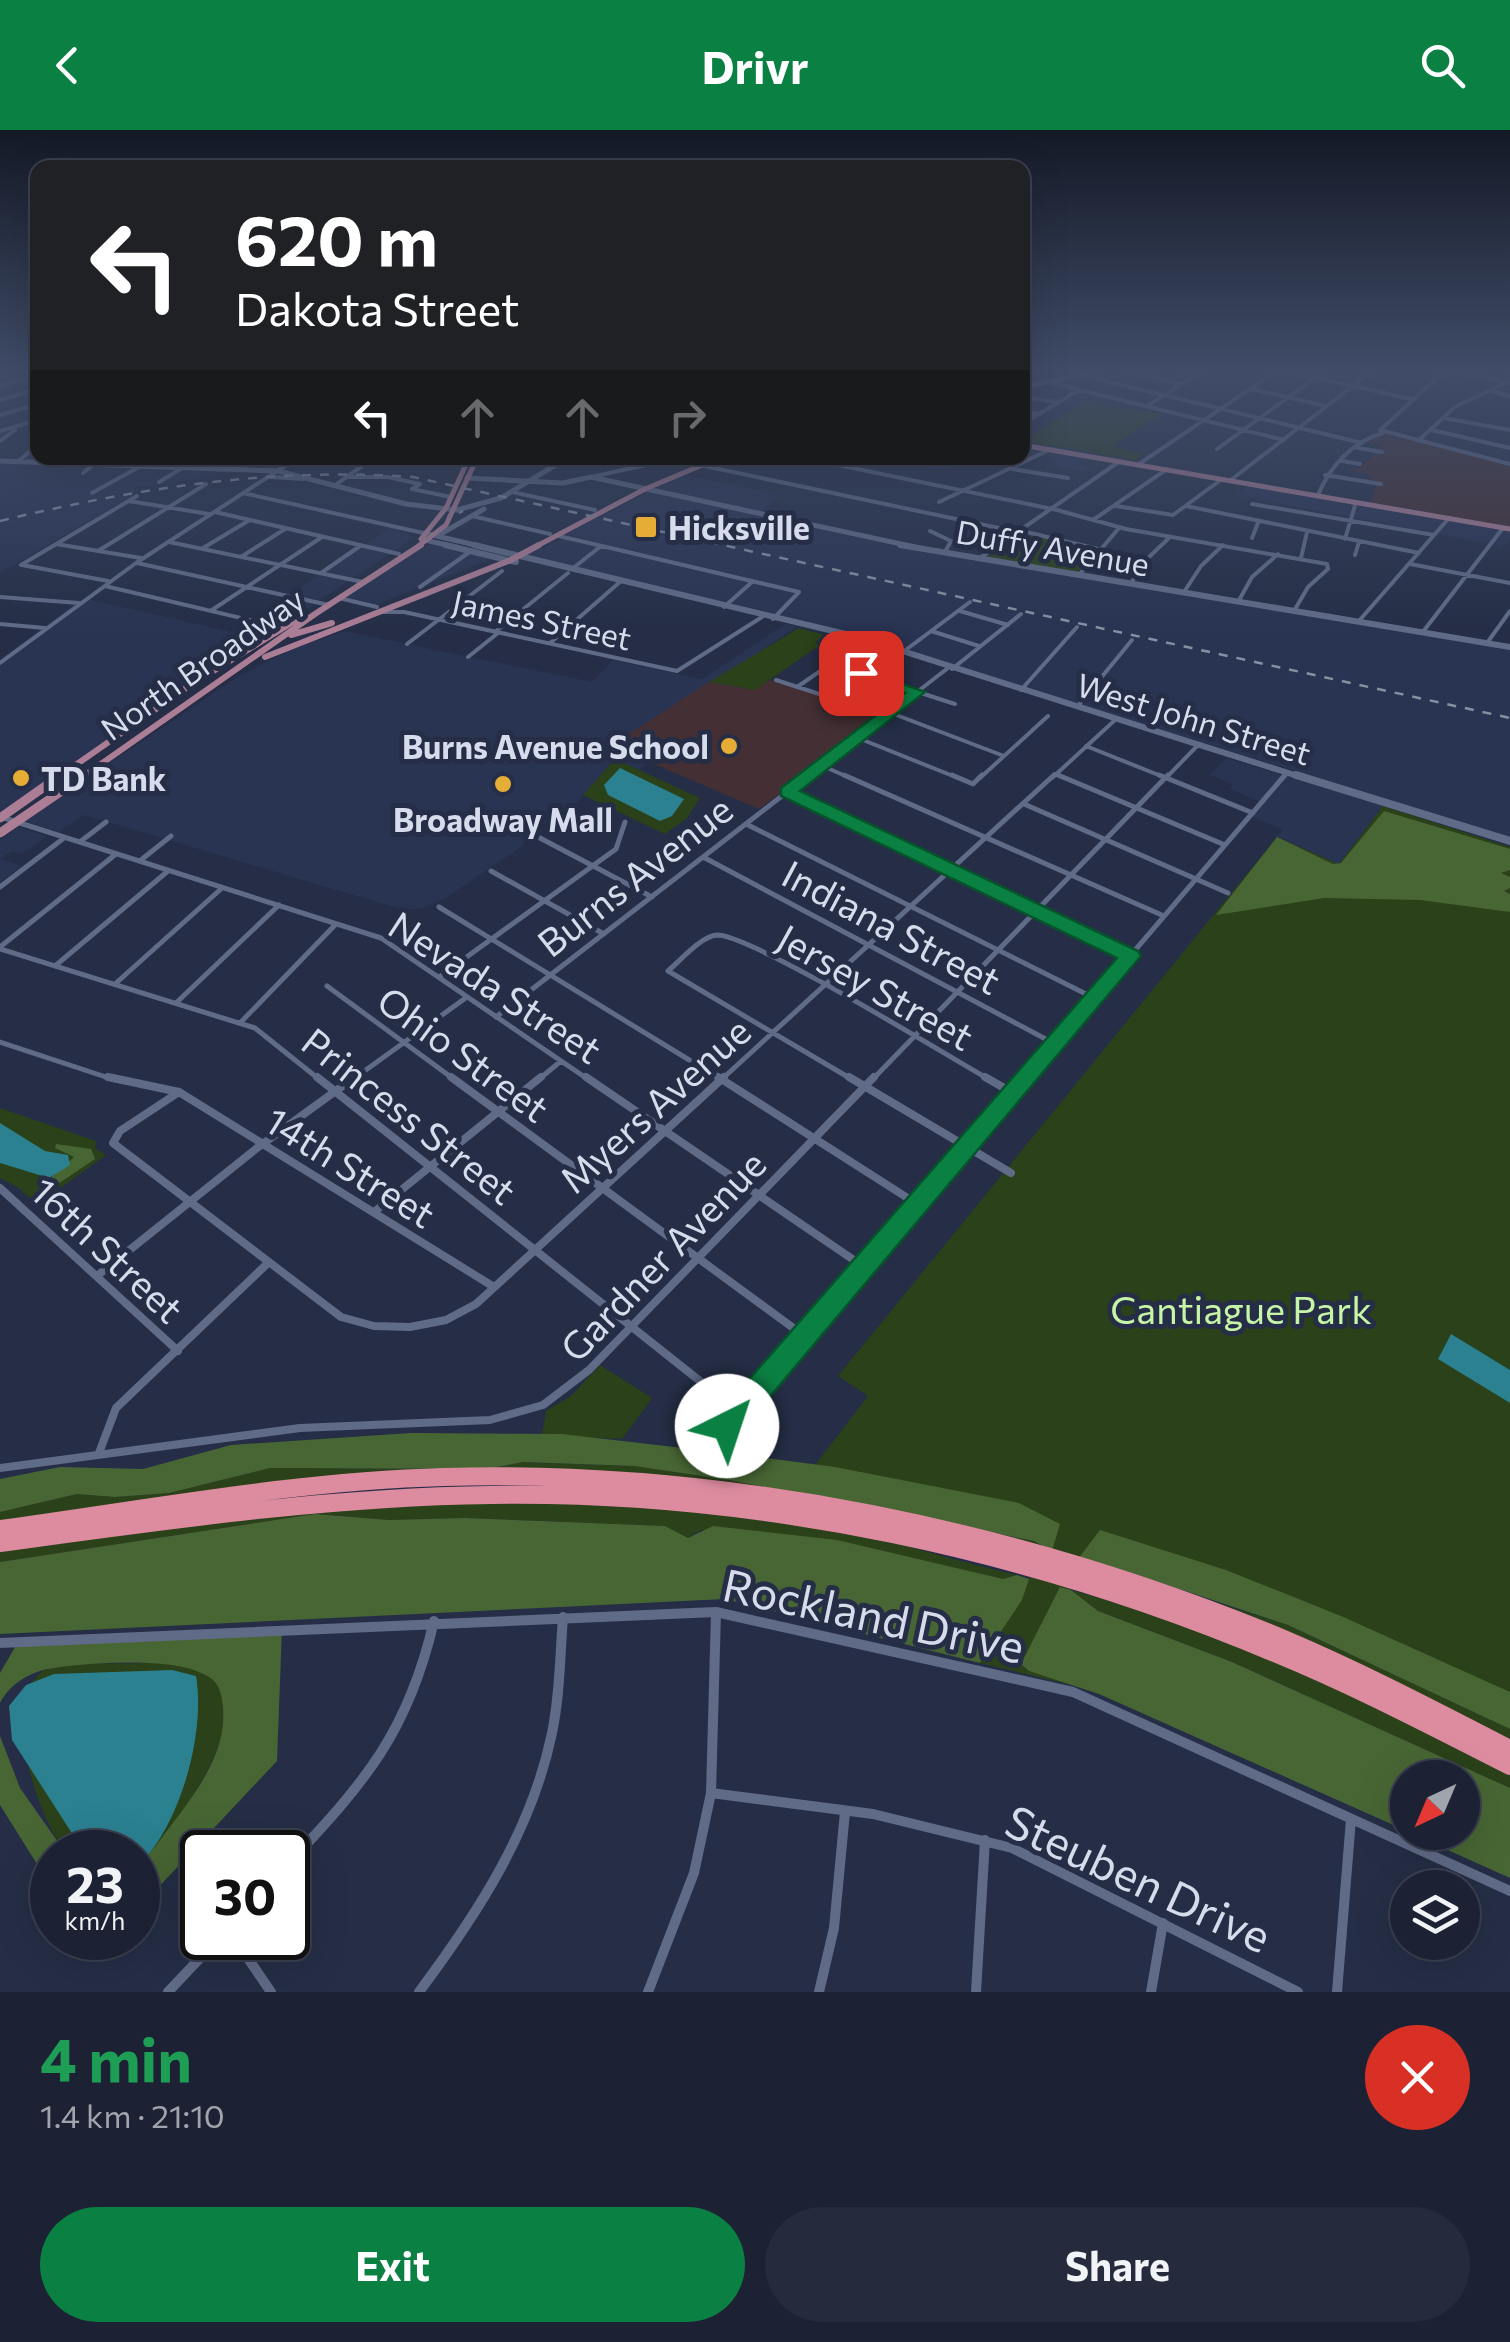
<!DOCTYPE html>
<html lang="en">
<head>
<meta charset="utf-8">
<style>
  :root { --surface:#1c2234; --page:#252a3c; --text:#f1f3f6; --muted:#a0a4ac; --line:#3a3f4f; --accent:#0b8043 }
  body { margin:0; font-family:Commissioner,sans-serif; background:var(--page); color:var(--text); height:100vh; display:flex; flex-direction:column; font-size:38px; white-space:nowrap }
  * { box-sizing:border-box; margin:0 }
  p { font-size:32px; color:var(--muted) }
  .icon { flex:none; width:55px; height:55px; fill:none; stroke:currentColor; stroke-width:2; stroke-linecap:round; stroke-linejoin:round }
  .map { position:relative; height:1862px; overflow:hidden }
  .panel { display:flex; flex-direction:column; background:var(--surface); flex:1 }
  .panel>* { flex:none }
  .hud { position:absolute; left:30px; top:30px; width:1000px; height:305px; border-radius:20px; box-shadow:0 10px 40px #0002,0 0 0 2px var(--line); background:#202124; color:#fff; overflow:hidden }
  .needle { width:65px; rotate:224deg }
  .buttons { position:absolute; left:1390px; top:1630px; display:grid; gap:20px }
  .buttons a { display:grid; place-items:center; width:90px; height:90px; border-radius:50%; background:var(--surface); box-shadow:0 10px 40px #0002,0 0 0 2px var(--line); font-size:50px }
  .speed { position:absolute; left:30px; top:1700px; display:flex; gap:20px; font-size:50px; font-weight:700; text-align:center }
  .speed>* { display:grid; place-content:center; width:130px; height:130px; border-radius:50%; background:var(--surface); box-shadow:0 10px 40px #0002,0 0 0 2px var(--line); line-height:1 }
  .speed small { font-size:25px; font-weight:400 }
  .speed .limit { border:5px solid #111; border-radius:15px; background:#fff; color:#111 }
  .pin { position:absolute; display:grid; place-items:center; width:85px; height:85px; color:#fff; margin:-42px; border-radius:20px; box-shadow:0 5px 15px #0006 }
  .me { position:absolute; width:110px; margin:-55px; rotate:41deg; stroke-linejoin:round; filter:drop-shadow(0 0 8px #0008) }
  .turn { display:flex; align-items:center; gap:35px; height:210px; padding:0 40px; font-size:45px }
  .turn .icon { width:130px; height:130px; stroke-width:2.5 }
  .turn b { display:block; font-size:70px; line-height:85px }
  .lanes { display:flex; align-items:center; height:95px; padding:0 40px; background:#0003; justify-content:center; gap:50px; direction:ltr }
  .lanes .off { opacity:.35 }
  .round { display:grid; place-items:center; flex:none; width:105px; height:105px; border-radius:52px; background:var(--page) }
  .summary { display:flex; align-items:center; justify-content:space-between; height:170px; padding:0 40px }
  h1 { font-size:60px; font-weight:700; line-height:75px; color:#1e9e55 }
  .button { display:flex; gap:20px; margin-top:auto; padding:20px 40px }
  .button a { flex:1; height:115px; border-radius:60px; background:var(--accent); color:#fff; font-size:40px; font-weight:700; line-height:115px; text-align:center }
  .button a+a { background:var(--page); color:var(--text) }
  header { display:flex; justify-content:space-between; align-items:center; height:130px; padding:0 40px; background:var(--accent); color:#fff; font-size:45px; font-weight:700 }
  .map>svg:first-child { display:block }
  .built { fill:#293453 }
  .education { fill:#443034 }
  .green { fill:#2a4119 }
  .forest { fill:#486634 }
  .water { fill:#2b8190 }
  .lines { fill:none; stroke-linecap:round; stroke-linejoin:round }
  .street-far3 { stroke:#606b87; stroke-width:4 }
  .street-far2 { stroke:#606b87; stroke-width:5 }
  .street-far1 { stroke:#606b87; stroke-width:8 }
  .street { stroke:#606b87; stroke-width:10 }
  .secondary-far2 { stroke:#606b87; stroke-width:5 }
  .secondary-far1 { stroke:#606b87; stroke-width:6 }
  .secondary { stroke:#606b87; stroke-width:8 }
  .primary-far2 { stroke:#ab7e95; stroke-width:5 }
  .primary-far1 { stroke:#ab7e95; stroke-width:6 }
  .primary { stroke:#ab7e95; stroke-width:9 }
  .highway { stroke:#dd8b9f; stroke-width:18 }
  .rail { stroke:#888fa2; stroke-width:2.5; stroke-dasharray:9 9; stroke-linecap:butt }
  .route { fill:#0b8043; stroke:#07532c; stroke-width:2.5 }
  .poi-dot { fill:#e5ad35; stroke:#252e46; stroke-width:4 }
  .labels { text-anchor:middle; dominant-baseline:central; stroke-width:10; stroke-linejoin:round; paint-order:stroke }
  .far-poi-label { font-size:32px; font-weight:bold; fill:#d6dcec; stroke:#252e46; text-anchor:start }
  .far-street-label { font-size:32px; fill:#d6dcec; stroke:#252e46 }
  .street-label { font-size:38px; fill:#d6dcec; stroke:#252e46 }
  .park-label { font-size:38px; fill:#c6f5a7; stroke:#252e46 }
  .near-street-label { font-size:45px; fill:#d6dcec; stroke:#252e46 }
</style>
</head>
<body>
<header><svg class="icon" aria-label="back" viewBox="0 0 24 24"><path d="M15 5l-7 7 7 7"/></svg>Drivr<svg class="icon" aria-label="search" viewBox="0 0 24 24"><circle cx="10" cy="10" r="6"/><path d="M15 15l6 6"/></svg></header>
<div class="map">
<svg width="1510" height="1862" viewBox="0 0 1510 1862">
  <rect width="100%" height="100%" fill="#252e46"/>
  <path class="built" d="M1023 318 1085 328 1078 334 1087 337 1083 341 1053 337 1056 331 1030 325 1004 338 972 332 941 340 882 328H1022Z
    M0 334H33L223 340 215 346 136 357 133 365 0 443Z
    M681 344 781 365 756 385 884 414 1510 519V707L882 514 526 425 563 409 662 432 567 404Z
    M1248 355 1510 402V409L1500 419 1495 415 1236 365Z
    M391 398 415 407 284 494 255 487Z
    M429 414 491 429 376 475 346 467Z
    M83 468 232 502 249 491 281 498 185 555 0 685V529Z
    M785 494 796 497 617 618 648 632 639 640 615 629 568 683 558 681 518 719 444 769 423 778 405 780 367 769 84 685 59 702 24 691 239 546 288 521 344 501 592 552 613 530 702 549Z
    M1226 628 1383 676 1339 735 1277 707 1283 699 1252 687 1263 673 1230 659 1233 654 1210 645Z
    M18 697 47 706 22 724 12 721 1 729 22 736 0 752V710Z"/>
  <path class="education" d="M1384 303 1510 334V398L1371 374 1376 356 1370 352 1372 345 1355 342 1379 320 1380 314 1365 311Z
    M770 550 833 570 822 581 834 586 849 572 892 577 759 679 617 618 615 613 709 552 755 560Z"/>
  <path class="green" d="M1085 271 1161 284 1113 316 1142 324 1136 330 1023 311Z
    M1021 403 1094 420 1077 443 986 428Z
    M799 498 824 505 815 513 820 515 755 560 709 552Z
    M615 629 700 668 687 688 665 704 583 665Z
    M1383 676 1510 717V1578L1096 1416 1025 1537 1076 1556 980 1533 1046 1420 479 1341 0 1391V1382L77 1364 115 1367 169 1363 270 1338 488 1339 523 1332 634 1336 729 1350 1034 1411 1047 1418 1055 1404 799 1356 868 1266 838 1246 1277 707 1339 734Z
    M0 978 96 1011 95 1018 106 1025 37 1075 19 1058 0 1048Z
    M600 1235 652 1268 622 1309 542 1305 546 1281 571 1266Z
    M498 1369C617 1372 737 1381 855 1404 910 1415 962 1433 1017 1445L1003 1449 701 1400 688 1408 665 1396 465 1388 389 1390 315 1384 0 1432V1420L252 1386Z
    M1097 1435 1288 1495 1510 1599V1609L1372 1542Z
    M1071 1460C1224 1500 1370 1573 1510 1646V1658L1232 1532 1098 1481Z
    M169 1532C185 1537 209 1540 219 1555 250 1605 166 1703 138 1742V1722H65C32 1676 0 1566 45 1540 83 1530 130 1535 169 1532Z"/>
  <path class="forest" d="M1384 681 1510 719V740L1501 743 1510 747V758L1504 761 1510 764V782L1420 770 1324 768 1216 785 1277 707 1333 734 1341 733Z
    M56 1014 91 1019 95 1029 37 1068 35 1062 74 1027 55 1018Z
    M411 1303 562 1304 683 1318 731 1308 766 1328 835 1337 1019 1373 1060 1394 1052 1421 1034 1411 729 1350 634 1336 523 1332 488 1339 270 1338 169 1363 115 1367 77 1364 0 1382V1349L60 1337 143 1339 231 1315Z
    M315 1384 389 1390 464 1388 665 1396 688 1408 713 1396 837 1410 1003 1449 1017 1445 1029 1449 1022 1470 980 1533 725 1469 0 1504V1432Z
    M1100 1400 1226 1440 1341 1486 1510 1562V1599L1288 1495 1107 1435 1078 1429Z
    M1060 1457 1071 1460 1098 1481 1232 1532 1510 1658V1748L1410 1703 1462 1702V1648H1408L1407 1701 1099 1564 1029 1541 1021 1534Z
    M282 1498 277 1631 138 1779C138 1768 134 1751 138 1741 142 1730 154 1719 160 1710 192 1667 236 1618 220 1561 209 1521 81 1533 48 1539 28 1543 9 1555 0 1573V1543L18 1512Z
    M0 1606 20 1658 65 1722H52V1758L0 1675Z"/>
  <path class="water" d="M620 638 684 669 672 686 660 691 608 665 604 655Z
    M0 993 45 1021 68 1025 70 1035 49 1048 0 1033Z
    M1451 1204 1510 1240V1273L1438 1229Z
    M172 1540 196 1546C206 1603 180 1696 138 1736V1722H84L12 1610 9 1576 26 1555 54 1544Z"/>
  <g class="lines">
    <path class="street-far3" d="M1120 240 1180 254
      M1179 240 1196 244
      M1281 240 1411 269
      M1446 240 1380 300 1510 334
      M1446 240 1510 253
      M0 242 38 257
      M1081 245 1362 313
      M1047 252 1284 310
      M0 256 38 245
      M1251 259 1326 276
      M1492 261 1510 266
      M1022 267 1058 272
      M0 270 38 259
      M1147 276 1204 240
      M1022 281 1040 284
      M0 285 38 274
      M1444 288 1510 300
      M1022 294 1079 260
      M1432 300 1510 318
      M0 301 38 290
      M0 311 15 300
      M1418 311 1455 277 1505 253
      M1358 318 1382 322
      M1217 319 1326 240
      M621 328 643 333
      M804 328 1057 380 1126 399 1327 434 1328 439 1308 457 1294 481
      M671 329 1018 402
      M1342 331 1360 334
      M17 332 38 315
      M1139 334 1278 240
      M224 339 234 328
      M1012 339 1068 348
      M83 343 94 334
      M1325 345 1381 354
      M271 347 303 349
      M348 347H388L420 354 412 359 451 367
      M591 347 673 329
      M1232 349 1374 240
      M159 352 184 337
      M334 356 369 331
      M512 362 595 380
      M92 363 139 337
      M243 363 428 404
      M1318 365C1330 336 1352 312 1383 303
      M129 371 209 384
      M939 372 1051 319
      M1252 374 1434 405
      M1116 376 1173 385 1222 349
      M1186 376 1419 423
      M215 382 399 424
      M472 386 550 404
      M1093 390 1167 339
      M930 401 951 411 945 422
      M1022 401 1098 419
      M559 406 799 462 773 489
      M1252 408 1258 393
      M1345 409 1356 372
      M169 412 363 452
      M56 414 141 428
      M203 418 248 391
      M98 421 206 354
      M1355 425 1359 412
      M241 427 285 399
      M980 428 1120 331
      M1301 428 1307 402
      M137 433 329 475
      M1410 434 1510 453
      M21 435 137 366
      M22 435 108 451
      M572 439 601 416
      M321 443 360 416
      M1079 445 1119 398
      M1131 453 1147 429 1170 407
      M105 456 284 498
      M420 457 471 421
      M1184 462 1201 436 1223 415
      M0 467 79 473
      M339 468 377 477
      M1238 472 1252 447 1278 424
      M724 477 752 452
      M212 480 322 407
      M960 481 1008 495
      M382 482H404L677 541 762 487
      M1358 492 1449 388
      M0 494 45 498
      M931 501 979 516
      M495 502 568 443
      M1422 503 1503 398
      M550 513 621 451
      M1487 513 1510 481
      M407 514 502 441
      M903 522 970 472
      M468 527 498 503
      M0 533 136 433 297 328
      M831 534 955 574
      M952 539 1021 484
      M776 550 847 573
      M797 557 864 511
      M1021 560 1077 497
      M1077 577 1132 510
      M891 583 1004 626
      M858 608 958 648
      M1086 616 1166 648
      M823 636 850 648
      M1055 644 1064 648
      M806 648 948 538
      M980 648 1048 586
      M1052 648 1115 590
      M1166 648 1198 615
      M1283 648 1287 643"/>
    <path class="street-far2" d="M844 645 1164 786
      M952 645 973 654 982 645
      M1058 645 1225 715
      M1159 645 1253 683
      M787 662 1130 826
      M1024 674 1228 763
      M1 687 381 808 589 950
      M746 694 1094 868
      M540 708 652 767
      M81 711 106 692
      M703 727 1055 914
      M141 730 171 706
      M491 741 604 804
      M0 757 64 708
      M439 777 722 950
      M0 817 116 724
      M0 819 255 898 320 950
      M55 836 168 741
      M439 847 616 719 625 692
      M115 854 222 758
      M327 856 455 950
      M176 873 279 775
      M496 887 809 645
      M240 893 336 794
      M0 912 115 950
      M352 950 467 867
      M538 950 561 931
      M721 950 1054 645
      M853 950 668 841C680 831 701 806 717 805 752 805 946 925 990 950
      M872 950 1168 645
      M1024 950 1285 645"/>
    <path class="street-far1" d="M108 947 179 962 494 1157
      M317 947 739 1282
      M451 947 811 1211
      M586 947 864 1137
      M718 947 917 1074
      M849 947 1011 1043
      M985 947 1013 963
      M179 962 120 1001 113 1013 341 1187 374 1196 410 1197 446 1190 476 1174 724 947
      M0 1058 178 1221
      M374 1082 541 947
      M97 1146 257 1018 355 947
      M727 1296 1026 947
      M99 1323 116 1278 268 1133
      M0 1338 300 1298 490 1290 543 1275 589 1240 874 947"/>
    <path class="street" d="M0 1513 716 1482 1073 1562 1510 1761
      M711 1663 873 1684 1012 1718 1298 1862
      M288 1734C365 1652 408 1603 434 1491
      M234 1808 271 1862
      M168 1862 219 1808
      M419 1862C478 1783 532 1700 552 1603 560 1565 560 1525 563 1487
      M648 1862 694 1743 711 1663 716 1482
      M819 1862 834 1798 845 1682
      M976 1862 985 1710
      M1151 1862 1163 1793
      M1337 1862 1351 1689"/>
    <path class="secondary-far2" d="M0 331 278 341 406 374 457 380 501 368 567 328
      M467 348 563 353 591 347 915 417
      M428 404 484 417
      M437 406 484 379
      M429 411 456 417"/>
    <path class="secondary-far1" d="M445 415 516 432
      M474 415 858 507 1304 648
      M900 415 1510 517"/>
    <path class="secondary" d="M1296 645 1510 711"/>
    <path class="primary-far2" d="M1022 257 1103 240
      M1022 315 1510 399
      M421 409 446 378 469 328
      M417 417 446 395 477 328
      M535 417 645 359 719 328"/>
    <path class="primary-far1" d="M291 505 332 493
      M265 527 511 430 539 415
      M57 648 189 556 298 489
      M81 648 315 484 421 415"/>
    <path class="primary" d="M0 688 61 645
      M0 703 85 645"/>
    <path class="highway" d="M0 1399C147 1379 295 1351 444 1347 729 1339 1021 1400 1284 1509 1362 1542 1436 1581 1510 1619
      M0 1413C163 1391 326 1367 491 1365 759 1361 1031 1420 1277 1524 1357 1557 1433 1597 1510 1636"/>
    <path class="rail" d="M459 383 463 381
      M0 391C137 358 272 337 413 347L1510 588"/>
  </g>
  <linearGradient id="sky" x2="0" y2="1"><stop stop-color="#141926"/><stop offset="0.48" stop-color="#404c68"/><stop offset="1" stop-color="#404c68" stop-opacity="0"/></linearGradient>
  <rect width="1510" height="501" fill="url(#sky)"/>
  <path class="route" d="M861 539 925 562 800 661 1138 821 1141 826 737 1306 727 1310 717 1306 712 1296 717 1286 1117 828 781 666V658L905 563 856 547V540Z"/>
  <g class="poi-dot">
    <rect x="634" y="385" width="24" height="24" rx="5"/>
    <circle cx="729" cy="616" r="10"/>
    <circle cx="21" cy="648" r="10"/>
    <circle cx="503" cy="654" r="10"/>
  </g>
  <g class="labels">
    <g class="far-poi-label">
      <text x="668" y="397">Hicksville</text>
      <text x="709" y="616" text-anchor="end">Burns Avenue School</text>
      <text x="41" y="648">TD Bank</text>
      <text x="503" y="689" text-anchor="middle">Broadway Mall</text>
    </g>
    <g class="far-street-label">
      <text transform="translate(1053 417) rotate(10)">Duffy Avenue</text>
      <text transform="translate(542 489) rotate(12)">James Street</text>
      <text transform="translate(202 533) rotate(-35)">North Broadway</text>
      <text transform="translate(1194 588) rotate(17)">West John Street</text>
    </g>
    <g class="street-label">
      <text transform="translate(634 745) rotate(-38)">Burns Avenue</text>
      <text transform="translate(892 796) rotate(28)">Indiana Street</text>
      <text transform="translate(496 856) rotate(33)">Nevada Street</text>
      <text transform="translate(876 856) rotate(29)">Jersey Street</text>
      <text transform="translate(464 923) rotate(36)">Ohio Street</text>
      <text transform="translate(654 974) rotate(-42)">Myers Avenue</text>
      <text transform="translate(410 985) rotate(38)">Princess Street</text>
      <text transform="translate(351 1036) rotate(32)">14th Street</text>
      <text transform="translate(108 1119) rotate(43)">16th Street</text>
      <text transform="translate(662 1125) rotate(-46)">Gardner Avenue</text>
    </g>
    <g class="park-label">
      <text x="1241" y="1178">Cantiague Park</text>
    </g>
    <g class="near-street-label">
      <text transform="translate(874 1484) rotate(12)">Rockland Drive</text>
      <text transform="translate(1139 1747) rotate(25)">Steuben Drive</text>
    </g>
  </g>
</svg>
<div class="buttons">
<a><svg class="needle" viewBox="-14 -14 28 28"><path d="M0-13l5 13h-10z" fill="#e53935"/><path d="M0 13l5-13h-10z" fill="#a0a4ac"/></svg></a>
<a><svg class="icon" aria-label="layers" viewBox="0 0 24 24"><path d="M12 4l9 5-9 5-9-5zM3 14l9 5 9-5"/></svg></a>
</div>
<div class="speed"><div>23<small>km/h</small></div><div class="limit">30</div></div>
<div class="pin" style="left:861px;top:543px;background:#d93025"><svg class="icon" aria-label="arrive" viewBox="0 0 24 24"><path d="M6 21V4h12l-3 4 3 4H6"/></svg></div>
<svg class="me" style="left:727px;top:1296px" viewBox="-20 -20 40 40"><circle r="19" fill="#fff"/><path d="M0-13L10 11 0 6-10 11z" fill="#0b8043"/></svg>
<div class="hud">
<div class="turn"><svg class="icon" aria-label="left" viewBox="0 0 24 24"><path d="M17 20v-9H6M10 6l-5 5 5 5"/></svg><div><b>620 m</b>Dakota Street</div></div>
<div class="lanes"><svg class="icon" aria-label="left" viewBox="0 0 24 24"><path d="M17 20v-9H6M10 6l-5 5 5 5"/></svg><svg class="icon off" aria-label="ahead" viewBox="0 0 24 24"><path d="M12 20V5M6 11l6-6 6 6"/></svg><svg class="icon off" aria-label="ahead" viewBox="0 0 24 24"><path d="M12 20V5M6 11l6-6 6 6"/></svg><svg class="icon off" aria-label="right" viewBox="0 0 24 24"><path d="M7 20v-9h11M14 6l5 5-5 5"/></svg></div>
</div>
</div>
<section class="panel">
<div class="summary"><div><h1>4 min</h1><p>1.4 km · 21:10</p></div><a class="round" style="background:#d93025;color:#fff"><svg class="icon" aria-label="close" viewBox="0 0 24 24"><path d="M6 6l12 12M18 6L6 18"/></svg></a></div>
<div class="button"><a>Exit</a><a>Share</a></div>
</section>
</body>
</html>
